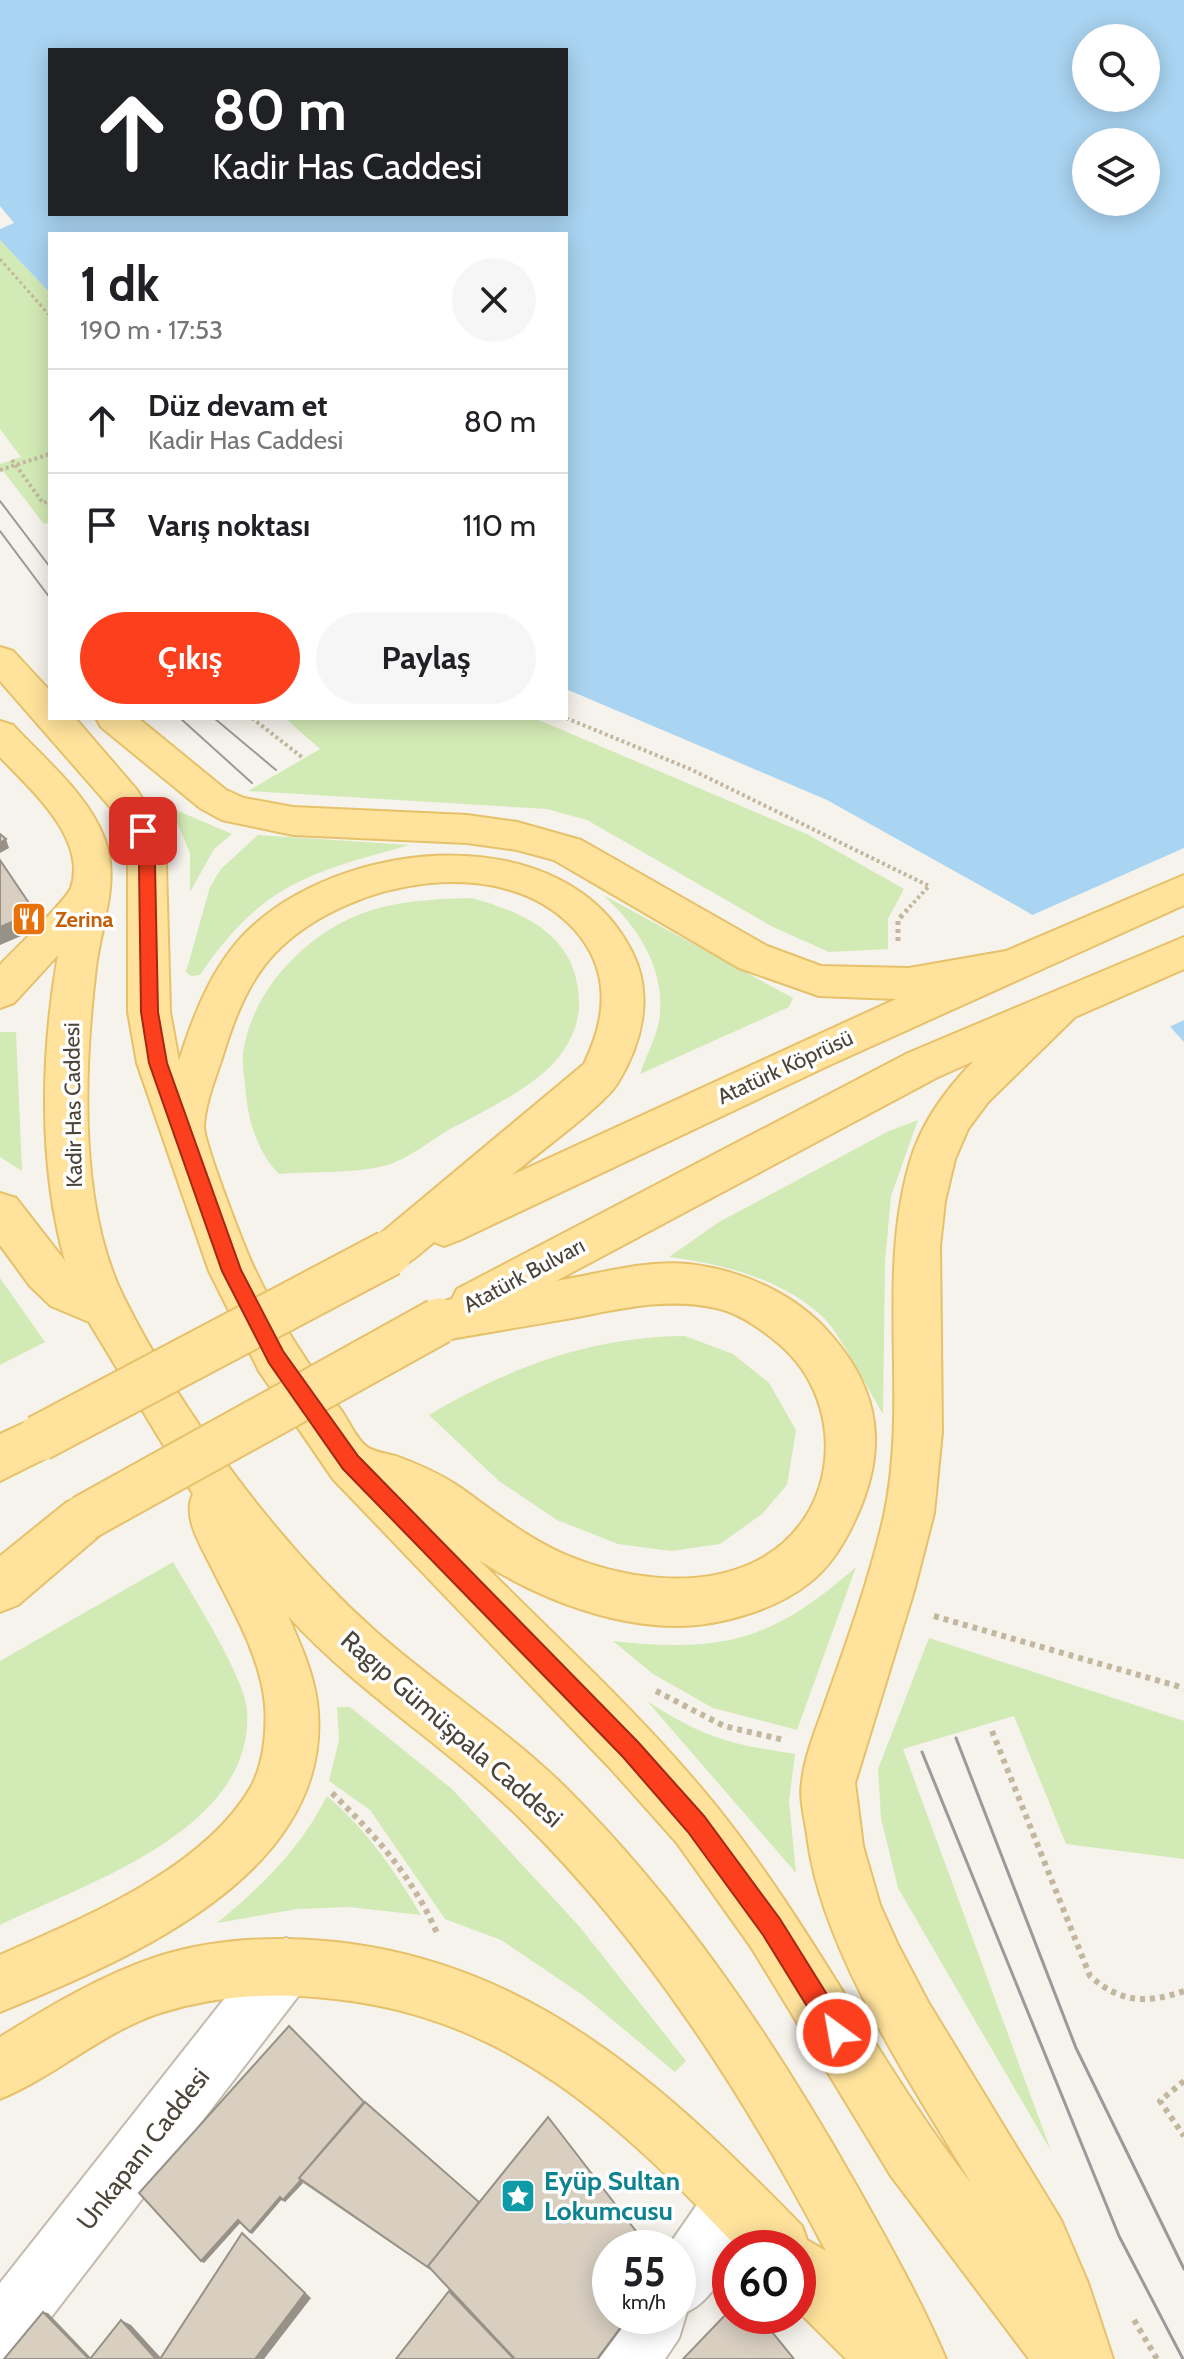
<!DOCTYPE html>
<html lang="tr">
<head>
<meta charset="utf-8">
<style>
  :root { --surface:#fff; --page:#f6f6f6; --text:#202124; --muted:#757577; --line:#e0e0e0; --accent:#fc3f1d }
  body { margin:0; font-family:Cabin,sans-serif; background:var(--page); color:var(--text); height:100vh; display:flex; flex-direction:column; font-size:30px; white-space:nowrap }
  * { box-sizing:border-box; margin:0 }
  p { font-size:26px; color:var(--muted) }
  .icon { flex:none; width:44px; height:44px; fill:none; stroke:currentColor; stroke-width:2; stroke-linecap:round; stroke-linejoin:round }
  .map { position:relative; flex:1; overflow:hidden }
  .details { position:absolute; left:48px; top:232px; width:520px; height:488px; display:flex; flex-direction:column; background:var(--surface); border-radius:0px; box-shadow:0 4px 20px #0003 }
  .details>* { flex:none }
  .top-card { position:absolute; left:48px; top:48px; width:520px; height:168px; border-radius:0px; box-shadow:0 4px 20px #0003; background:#202124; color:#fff; overflow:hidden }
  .buttons { position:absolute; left:1072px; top:24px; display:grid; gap:16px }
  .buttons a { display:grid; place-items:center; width:88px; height:88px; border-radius:50%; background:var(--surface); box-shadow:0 4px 20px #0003; font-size:40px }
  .speed { position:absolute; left:592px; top:2230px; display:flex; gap:16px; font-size:40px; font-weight:700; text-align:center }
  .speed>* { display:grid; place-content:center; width:104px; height:104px; border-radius:50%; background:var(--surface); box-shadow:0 4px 20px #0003; line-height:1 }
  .speed small { font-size:20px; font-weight:400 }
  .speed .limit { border:12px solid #d22; background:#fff; color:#111 }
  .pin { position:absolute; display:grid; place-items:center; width:68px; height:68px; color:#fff; margin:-34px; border-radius:16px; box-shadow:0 4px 12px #0006 }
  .me { position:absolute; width:88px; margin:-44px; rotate:328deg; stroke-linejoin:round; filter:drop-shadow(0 0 6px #0008) }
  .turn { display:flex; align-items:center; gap:28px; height:168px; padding:0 32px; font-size:36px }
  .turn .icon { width:104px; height:104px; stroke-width:2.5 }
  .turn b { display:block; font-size:56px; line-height:68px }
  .round { display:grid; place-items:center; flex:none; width:84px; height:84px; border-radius:42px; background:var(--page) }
  .summary { display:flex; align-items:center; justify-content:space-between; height:136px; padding:0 32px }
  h1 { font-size:48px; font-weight:800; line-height:60px }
  .cta { display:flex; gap:16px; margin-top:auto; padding:16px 32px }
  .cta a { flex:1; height:92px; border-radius:48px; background:var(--accent); color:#fff; font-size:32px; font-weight:800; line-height:92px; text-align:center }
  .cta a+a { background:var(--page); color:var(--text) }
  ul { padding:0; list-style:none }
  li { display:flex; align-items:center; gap:24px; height:104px; padding:0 32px; border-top:2px solid var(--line) }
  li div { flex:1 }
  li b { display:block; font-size:30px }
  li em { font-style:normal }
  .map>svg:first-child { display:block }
  .green { fill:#d2eab5 }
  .water { fill:#a9d4f2; fill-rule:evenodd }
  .pier { fill:#f6f3ec }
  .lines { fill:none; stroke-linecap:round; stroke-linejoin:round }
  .minor-casing { stroke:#c2bbae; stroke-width:4 }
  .primary-casing { stroke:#e6c16a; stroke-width:4 }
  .path-far3 { stroke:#c4b79f; stroke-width:3; stroke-dasharray:3 3; stroke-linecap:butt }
  .path-far2 { stroke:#c4b79f; stroke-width:4; stroke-dasharray:3 3; stroke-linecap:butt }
  .path-far1 { stroke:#c4b79f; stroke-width:5; stroke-dasharray:4 4; stroke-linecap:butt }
  .path { stroke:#c4b79f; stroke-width:6; stroke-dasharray:5 5; stroke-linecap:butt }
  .minor { fill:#fff; fill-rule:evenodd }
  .primary { fill:#ffe39c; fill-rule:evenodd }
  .tram-far1 { stroke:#9a9a9a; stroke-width:2 }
  .tram { stroke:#9a9a9a; stroke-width:3 }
  .primary-bridge-casing { stroke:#e6c16a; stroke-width:49; stroke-linecap:butt }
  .primary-bridge { stroke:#ffe39c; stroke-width:45 }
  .wall { fill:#bab2a6 }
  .shaded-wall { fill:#979187 }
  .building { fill:#d8cfc1; stroke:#979187; stroke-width:2 }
  .route { fill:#fc3f1d; stroke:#a42913; stroke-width:2 }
  .labels { text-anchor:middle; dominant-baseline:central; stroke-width:7; stroke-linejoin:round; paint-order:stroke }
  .food-label { font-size:22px; font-weight:bold; fill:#c56008; stroke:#fff; text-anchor:start }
  .street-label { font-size:22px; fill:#4b4439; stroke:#fff }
  .near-street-label { font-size:26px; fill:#4b4439; stroke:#fff }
  .near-culture-label { font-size:26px; font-weight:bold; fill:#0d838f; stroke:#fff; text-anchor:start }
</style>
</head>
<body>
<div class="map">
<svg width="1184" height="2359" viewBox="0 0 1184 2359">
  <rect width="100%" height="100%" fill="#f6f3ec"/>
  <path class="green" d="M0 240 50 293V522L44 524 0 467V464L21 457 0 429Z
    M285 718H534L807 834 904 889 888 919V949L829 952 773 927 587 820 547 809 248 791 320 749Z
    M171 808 232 834 214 849 190 892V853Z
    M258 835 410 845C308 873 262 884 200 975L191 976 186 972 210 887 221 869Z
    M603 895 793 998 789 1007 640 1074C646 1055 659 1033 660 1014 664 966 637 926 603 895Z
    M471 898C527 913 578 937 579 1002 580 1025 567 1050 550 1067 522 1093 486 1110 452 1128 431 1140 406 1161 383 1166 351 1174 312 1171 279 1174 256 1151 247 1116 245 1084 244 1074 242 1063 243 1053 252 986 315 924 379 908 409 900 440 899 471 898Z
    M0 1032H16L22 1171 0 1157Z
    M918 1120 891 1196 885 1262 883 1414C869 1391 840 1334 824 1318 783 1279 723 1264 669 1257L719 1222 889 1131Z
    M0 1278 45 1342 0 1365Z
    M685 1336 733 1354 769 1383 796 1430 787 1485 762 1514 720 1544 671 1551 618 1544 557 1520 499 1481 429 1415C511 1367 589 1337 685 1336Z
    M173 1562C191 1593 244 1676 247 1709 256 1830 86 1883 0 1925V1661Z
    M856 1567 797 1730 713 1708 653 1674 613 1641C723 1653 772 1641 856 1567Z
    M929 1638 1184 1721V1859L1066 1844 1014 1716 903 1749 1051 2151 898 1888 881 1818 878 1769Z
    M647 1701C704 1738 729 1744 795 1754L789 1801 796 1873Z
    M337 1707H350L452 1789 579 1926 686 2061 675 2072 584 1996 501 1940 445 1919 370 1810 329 1781 339 1740Z
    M327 1796C367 1830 394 1870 421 1915L349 1907 297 1909 217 1923C263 1885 300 1849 327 1796Z"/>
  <path class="water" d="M0 0H1184V1042L1112 963 1019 907 827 800 566 689V234H50V293L0 240V229L14 223 0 206ZM1086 38H1146V98H1086ZM50 50H566V214H50ZM1086 142H1146V202H1086Z"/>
  <path class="pier" d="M1184 848V1020L1165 1029 1110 966 1028 917Z"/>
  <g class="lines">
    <g class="minor-casing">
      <path id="minor" d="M286 1938 306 1946 314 1966 306 1986 22 2355 0 2359V2283L266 1946Z
        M735 2171 756 2180 765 2201 739 2248H730C730 2271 708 2303 687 2312L679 2338 665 2359H596L620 2316H678V2248H667L714 2180Z"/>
    </g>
    <g class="primary-casing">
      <path id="primary" d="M0 647 13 651 50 691V718H75L137 790 162 831 166 865 170 1012 179 1061C194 1013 215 959 254 925 352 837 566 819 632 952 654 995 642 1044 617 1084 603 1106 535 1155 512 1175L896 999 819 996 739 968 554 860 517 850 467 843 293 835 222 820 200 808 101 727 96 718H138L226 790 244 798 293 807 467 815 517 822 581 840 767 946 821 966 909 968 1006 951 1184 875V905L832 1064 460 1240 444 1246 434 1242C413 1259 400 1276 373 1266L366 1253 373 1240 584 1064C607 1017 611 971 575 930 503 850 352 880 281 947 250 976 235 1016 223 1055 216 1077 205 1103 204 1126 203 1141 246 1252 256 1272 280 1323 310 1367 343 1413 349 1422 357 1440 367 1447 374 1452 388 1454 396 1456 420 1465 441 1474 461 1488 496 1513 527 1538 566 1555 621 1578 692 1589 748 1565 840 1526 851 1404 778 1343 760 1328 739 1313 716 1308 667 1297 620 1309 572 1318 528 1326 483 1333 439 1341L423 1335 416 1321 423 1307 452 1299 457 1289 908 1053 1184 937V969L1075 1017 988 1102 968 1129 955 1159 945 1201 940 1246 942 1432 934 1513 914 1591 855 1783 863 1846 880 1905 898 1945 928 2002 1061 2220 1088 2283 1113 2359H1029L891 2176 751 1947 677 1843 611 1769 333 1479 259 1371 209 1271 137 1063 128 1012V865L124 831 111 808 0 681ZM974 1061C946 1089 921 1124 910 1162 876 1278 909 1399 884 1516 870 1577 849 1636 828 1695 819 1722 805 1753 802 1782 799 1800 806 1823 808 1842 824 1955 913 2086 971 2183 878 2063 811 1924 716 1806 645 1718 559 1640 479 1560 539 1600 624 1632 697 1625 734 1621 779 1607 809 1583 830 1567 844 1544 855 1520 887 1452 882 1393 831 1335 796 1294 742 1270 688 1264 644 1260 599 1274 556 1281L938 1077Z
        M0 721 13 725C45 760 88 794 105 840 120 881 101 926 96 967 84 1067 78 1206 124 1298 181 1412 278 1544 373 1629 434 1684 505 1728 564 1786 681 1902 774 2040 855 2183 887 2240 920 2298 946 2359H846L798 2311V2248H738C621 2125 511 2018 335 1999 276 1992 217 1995 160 2013 102 2032 56 2076 0 2099V2037C50 2006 100 1976 156 1957 215 1938 276 1936 336 1942 535 1964 668 2089 802 2226L807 2240 826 2251C744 2095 646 1942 520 1818 446 1746 357 1692 288 1616 300 1643 313 1672 317 1702 338 1873 127 1960 0 2012V1955C83 1918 203 1870 251 1787 264 1763 267 1730 265 1704 260 1655 233 1611 212 1568 201 1546 182 1517 193 1494L89 1322 51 1306 30 1286 0 1245V1193L16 1198 65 1261C38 1164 41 1053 58 955L14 1003 0 1008V965C14 950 65 902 71 888 88 838 29 788 0 757Z
        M39 1416 56 1423 63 1438 56 1453 0 1481V1434Z
        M84 1495 101 1502 109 1518 101 1534 18 1605 0 1612V1556L67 1502Z"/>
    </g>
    <path class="path-far3" d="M0 259 50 316"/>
    <path class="path-far2" d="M12 460 43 503 50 501
      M0 470 50 454
      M252 718 303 758
      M566 718 690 769 929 886 905 912"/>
    <path class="path-far1" d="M898 941V920L907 910"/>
    <path class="path" d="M934 1616 1184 1688
      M656 1691 724 1726 784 1740
      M992 1731 1090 1976C1121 2003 1146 2004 1184 1991
      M332 1793C376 1836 412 1876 437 1933
      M1184 2081 1160 2101 1184 2136
      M1134 2320 1157 2359"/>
    <use href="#minor" class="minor"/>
    <use href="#primary" class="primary"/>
    <path class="tram-far1" d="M0 501 50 567
      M0 531 50 598
      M180 718 252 783
      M214 718 276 770"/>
    <path class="tram" d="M956 1738 1076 2048 1184 2269
      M922 1752 1119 2236 1183 2359"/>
    <g class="primary-bridge-casing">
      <path id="primary-bridge" d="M39 1438 389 1253
        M84 1518 439 1321"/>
    </g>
    <use href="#primary-bridge" class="primary-bridge"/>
  </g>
  <path class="wall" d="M289 2026 513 2358 432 2271 303 2183 285 2202 282 2199 252 2234 240 2223 204 2263Z"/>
  <path class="shaded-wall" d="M6 839 9 848 0 853V843Z
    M35 912 40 928 0 945V927Z
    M301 2180 303 2183 285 2202 283 2200Z
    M280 2197 282 2199 252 2234 250 2232Z
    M238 2220 241 2222 204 2263 201 2261Z
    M242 2233 311 2298 264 2359H255Z
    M43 2312 48 2313 92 2359H89Z
    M629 2316H631L599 2359H597Z
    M121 2320 131 2325 162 2359H156Z"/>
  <path class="building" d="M0 834 6 839 0 843Z
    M0 860 35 912 0 927Z
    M289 2026 364 2102 299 2178 301 2180 283 2200 280 2197 250 2232 238 2220 201 2261 139 2193Z
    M365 2102 479 2202 428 2266 429 2268 299 2178Z
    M548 2117 649 2248H610V2316H629L597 2359H515L428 2266Z
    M242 2233 305 2293 255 2359H160Z
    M449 2291 514 2359H396Z
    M730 2310V2316H759L794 2359H683Z
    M43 2312 89 2359H4Z
    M121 2320 156 2359H90Z"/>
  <path class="route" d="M143 826 151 831 155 865 158 1012 167 1063 241 1270 283 1351 358 1456 638 1742 704 1816 780 1919 846 2025 849 2033 846 2042 837 2045 829 2042 763 1935 688 1832 623 1757 343 1469 269 1363 222 1271 149 1063 141 1012 139 865 135 831Z"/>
  <defs>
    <g id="restaurant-square" transform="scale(1.8)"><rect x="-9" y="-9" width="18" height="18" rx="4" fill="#e8710a" stroke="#fff"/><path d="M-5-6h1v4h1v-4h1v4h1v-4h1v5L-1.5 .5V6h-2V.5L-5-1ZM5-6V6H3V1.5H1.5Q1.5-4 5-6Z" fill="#fff"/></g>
    <g id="sight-square" transform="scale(1.8)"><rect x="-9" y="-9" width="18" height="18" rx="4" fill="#0f9aa8" stroke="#fff"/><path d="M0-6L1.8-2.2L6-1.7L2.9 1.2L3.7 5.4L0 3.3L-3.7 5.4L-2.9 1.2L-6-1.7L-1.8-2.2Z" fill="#fff"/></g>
  </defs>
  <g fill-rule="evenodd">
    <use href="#restaurant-square" x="29" y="919"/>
    <use href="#sight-square" x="518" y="2196"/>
  </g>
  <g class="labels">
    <g class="food-label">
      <text x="55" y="919">Zerina</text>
    </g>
    <g class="street-label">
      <text transform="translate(785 1067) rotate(-25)">Atatürk Köprüsü</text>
      <text transform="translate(73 1105) rotate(-91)">Kadir Has Caddesi</text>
      <text transform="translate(524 1275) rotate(-28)">Atatürk Bulvarı</text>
    </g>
    <g class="near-street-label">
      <text transform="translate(452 1729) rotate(41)">Ragıp Gümüşpala Caddesi</text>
      <text transform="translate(143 2149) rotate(-52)">Unkapanı Caddesi</text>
    </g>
    <g class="near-culture-label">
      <text x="544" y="2181">Eyüp Sultan<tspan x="544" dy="30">Lokumcusu</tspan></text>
    </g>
  </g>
</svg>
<div class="buttons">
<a><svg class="icon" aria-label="search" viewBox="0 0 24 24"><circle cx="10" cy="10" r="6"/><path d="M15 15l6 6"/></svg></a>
<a><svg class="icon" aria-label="layers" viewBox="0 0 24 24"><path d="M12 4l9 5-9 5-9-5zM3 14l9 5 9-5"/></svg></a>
</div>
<div class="speed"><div>55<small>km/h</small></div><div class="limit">60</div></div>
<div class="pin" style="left:143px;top:831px;background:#d93025"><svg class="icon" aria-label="arrive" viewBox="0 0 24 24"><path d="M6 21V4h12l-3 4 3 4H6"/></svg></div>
<svg class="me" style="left:837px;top:2033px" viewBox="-20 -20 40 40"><circle r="17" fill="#fc3f1d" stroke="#fff" stroke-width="3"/><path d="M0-11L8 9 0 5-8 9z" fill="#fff"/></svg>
<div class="top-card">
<div class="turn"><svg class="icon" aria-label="ahead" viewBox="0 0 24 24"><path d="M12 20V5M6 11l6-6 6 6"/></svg><div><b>80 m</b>Kadir Has Caddesi</div></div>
</div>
<section class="details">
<div class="summary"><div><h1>1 dk</h1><p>190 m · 17:53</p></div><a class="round"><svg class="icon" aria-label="close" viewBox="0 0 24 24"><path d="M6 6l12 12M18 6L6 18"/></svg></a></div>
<ul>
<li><svg class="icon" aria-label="ahead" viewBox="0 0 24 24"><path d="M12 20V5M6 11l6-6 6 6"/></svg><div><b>Düz devam et</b><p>Kadir Has Caddesi</p></div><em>80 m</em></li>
<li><svg class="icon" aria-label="arrive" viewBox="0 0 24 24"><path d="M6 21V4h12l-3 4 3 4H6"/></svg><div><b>Varış noktası</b></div><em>110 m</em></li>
</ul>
<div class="cta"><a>Çıkış</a><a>Paylaş</a></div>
</section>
</div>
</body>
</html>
